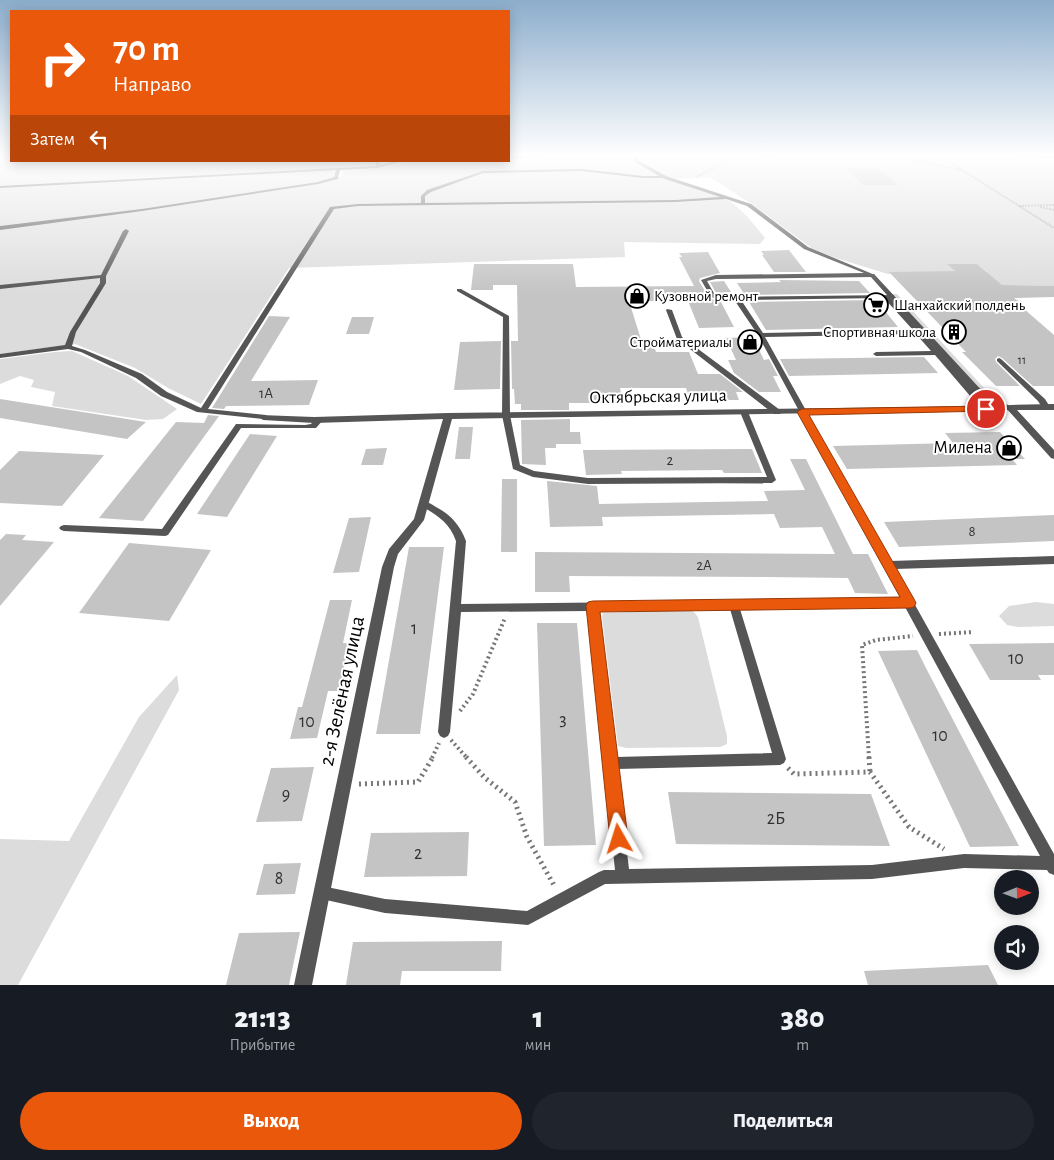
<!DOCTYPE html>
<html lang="ru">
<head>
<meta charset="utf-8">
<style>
  :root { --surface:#171b24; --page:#20242c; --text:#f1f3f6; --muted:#9ea1a6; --accent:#ea580c }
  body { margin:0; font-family:"Alegreya Sans",sans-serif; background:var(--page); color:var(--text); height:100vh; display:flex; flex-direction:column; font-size:19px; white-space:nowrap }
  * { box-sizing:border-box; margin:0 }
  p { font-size:16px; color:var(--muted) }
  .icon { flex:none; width:28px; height:28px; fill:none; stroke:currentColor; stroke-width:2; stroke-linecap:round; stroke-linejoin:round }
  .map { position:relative; height:985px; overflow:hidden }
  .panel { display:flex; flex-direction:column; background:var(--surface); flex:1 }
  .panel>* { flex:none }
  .guide { position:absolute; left:10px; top:10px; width:500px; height:152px; border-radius:0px; box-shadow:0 2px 12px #0003; background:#ea580c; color:#fff; overflow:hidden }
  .needle { width:32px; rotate:89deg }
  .tools { position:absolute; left:994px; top:870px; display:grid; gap:10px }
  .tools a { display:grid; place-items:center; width:45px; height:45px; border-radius:50%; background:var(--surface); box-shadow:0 2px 12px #0003; font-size:25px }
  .pin { position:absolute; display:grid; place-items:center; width:42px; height:42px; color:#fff; margin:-21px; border:2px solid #fff; border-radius:50%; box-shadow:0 1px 5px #0007 }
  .me { position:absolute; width:55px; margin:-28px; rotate:354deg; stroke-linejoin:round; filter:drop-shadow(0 0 4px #0008) }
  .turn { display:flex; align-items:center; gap:18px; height:105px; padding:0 20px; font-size:22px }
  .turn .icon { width:65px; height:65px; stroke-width:2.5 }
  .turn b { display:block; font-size:35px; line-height:42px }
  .then { display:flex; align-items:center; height:48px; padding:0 20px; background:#0003; gap:10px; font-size:19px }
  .eta { display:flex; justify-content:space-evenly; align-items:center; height:85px; text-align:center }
  .eta b { font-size:30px; font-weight:800; line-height:35px }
  .primary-button { display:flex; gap:10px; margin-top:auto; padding:10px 20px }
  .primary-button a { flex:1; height:58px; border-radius:30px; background:var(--accent); color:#fff; font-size:20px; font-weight:800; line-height:58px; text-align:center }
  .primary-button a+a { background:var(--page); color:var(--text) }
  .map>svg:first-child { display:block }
  .green { fill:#dcdcdc }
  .building { fill:#c4c4c4 }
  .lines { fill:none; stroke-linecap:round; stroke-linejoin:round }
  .path-far2 { stroke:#777; stroke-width:2; stroke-dasharray:0.5 1; stroke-linecap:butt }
  .path-far1 { stroke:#777; stroke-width:4; stroke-dasharray:2 3; stroke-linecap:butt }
  .path { stroke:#777; stroke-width:5; stroke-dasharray:2 4; stroke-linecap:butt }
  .service { fill:#555; fill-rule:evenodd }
  .minor { fill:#555; fill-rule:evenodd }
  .tertiary { fill:#555; fill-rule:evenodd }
  .route { fill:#ea580c; stroke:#983908 }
  .labels { text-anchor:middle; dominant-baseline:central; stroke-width:4; stroke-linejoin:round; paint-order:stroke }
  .far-number-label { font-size:12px; fill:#313131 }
  .far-poi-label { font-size:15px; fill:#000; stroke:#fff; text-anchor:start }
  .number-label { font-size:15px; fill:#313131 }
  .street-label { font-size:18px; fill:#000; stroke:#fff }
  .poi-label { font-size:18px; fill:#000; stroke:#fff; text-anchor:end }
  .near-number-label { font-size:18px; fill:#313131 }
  .near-street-label { font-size:21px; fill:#000; stroke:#fff }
</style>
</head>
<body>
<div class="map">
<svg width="1054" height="985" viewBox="0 0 1054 985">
  <rect width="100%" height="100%" fill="#fff"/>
  <path class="green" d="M0 156H11V161H372L373 165 333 168 334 177 340 178 345 172 397 166 409 161H509V156H1020L1024 157H1054V286L971 285 987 272 977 264H948L955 271 888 274 836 258 813 249 753 205 710 177 677 179 668 176 666 178 730 201 746 215 765 238 760 244 624 242 625 257 289 268 201 404 168 388 135 368 75 344 0 354Z
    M892 294H897L985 389H980Z
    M72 351 128 376 177 409 163 419 146 420 52 406 55 392 31 387 34 380 20 376 0 384V359L55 352Z
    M1036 602 1054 604V626L1018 627 1007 625 999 616 1009 606Z
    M688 610 694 612 698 617 727 736V744L720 747 626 748 618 746 602 617 603 613Z
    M177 675 179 690 18 985H0V839L69 841 139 717Z"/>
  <path class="building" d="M845 168H878L898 185H863Z
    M789 250 806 272H774L762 255H764L761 251Z
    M708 252 720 273 700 278 699 281 709 298 721 302 734 327 699 328 688 301H629L643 346H654L656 352H689L698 374H720L743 392H736L739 400H690L686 388H620L622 397 602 398 603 403H569V410H521V404H515L514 389H512L511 341H518L517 285H493V290H471L474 264H573L576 287 694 286 679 257H682L679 253Z
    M947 264H977L1002 285 1054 286V297L1014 298 1020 302H1016L1054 335V386H1033L1002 358 998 356 995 359 996 362 1020 386H996L962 352H966L889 272 955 271Z
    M779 280 859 281 870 293 745 295 737 283 781 282Z
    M724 281 731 292 716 293 710 282Z
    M876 300 898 327 766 330 749 302Z
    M269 316 290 317 251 381 318 380 309 405 226 406 224 409 212 408Z
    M352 317H374L369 334H346Z
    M753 337 764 360 769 359 778 376H773L781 392H759L734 373 728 360H736L726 338Z
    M501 341 500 389 454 390 460 342Z
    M924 357 938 373 789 376 780 359Z
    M0 399 146 422 127 439 0 418Z
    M208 415 219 416 143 521 99 518 176 422 204 423Z
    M570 419V432H580L581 444H556V448H545L546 465 522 464 521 420Z
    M459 427H473L470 459H455Z
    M1000 432 1025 459H1012L1017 465 847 469 833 446 953 443 945 433Z
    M250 434 277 436 227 517 197 514Z
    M387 448 383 465H361L366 449Z
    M752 449 762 473H724L722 470 621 471 622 474 586 475 583 450Z
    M19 451 104 455 62 506 0 503V470Z
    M790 459H806L853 554H868L888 594 855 593 848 578 766 577 569 576 570 592H535V552L835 554 822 527 780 528 774 514 602 517 603 526 550 527 547 481 597 486 599 504 768 501 764 491 805 490Z
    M502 479H517V552H501Z
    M1054 515V541L899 547 884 522Z
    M371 517 359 572 333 573 349 518Z
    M6 534 26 535 22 540 54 542 0 606V540Z
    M129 543 211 550 169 621 79 613Z
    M409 547H444L420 734H376Z
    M330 600H352L343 643H349L339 691H328L317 738 290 739 298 707H302Z
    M537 623H577L596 845 544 846Z
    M1054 643V675H1038L1041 680H990L969 644Z
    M917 650 927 670 1019 846 970 847 878 651Z
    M314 767 302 821 256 822 271 768Z
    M668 792 871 794 890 846 676 844Z
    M469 832 467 876 364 877 371 833Z
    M301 863 295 894 256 895 264 864Z
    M300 932 289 985H226L239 933Z
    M502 941 501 971H402L400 985H346L353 942Z
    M988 965 998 985H868L864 971Z"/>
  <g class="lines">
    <path class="path-far2" d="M896 156 961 170
      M940 156 1054 228
      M696 177 732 159 781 156
      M1019 206 1054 205
      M1040 207 1054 210"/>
    <path class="path-far1" d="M939 634 974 632
      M460 711 473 694 505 618
      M451 740 467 758
      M432 758 439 743
      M869 758 862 645 876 640 913 636"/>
    <path class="path" d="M466 757 485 778 515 802 527 837 555 887
      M869 757 870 772
      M788 768 794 774 870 772 909 827 944 849
      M359 784 418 782 433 757"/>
    <path class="service" d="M531 156H548L509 159V157Z
      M631 156H635L639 161 666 176 751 204 808 247 875 275 872 277 716 279 707 281 715 295 724 297 894 295V297L890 298 990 409 989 411H983L935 355 876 356 873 354 876 352 931 351 916 334 765 337 890 561 1054 556V564L895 569 1054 854V875L1049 873 1047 870 964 868 872 879 605 884 528 925 385 913 317 898 315 893 317 888 322 886 385 899 527 911 599 872 604 870H615L588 611 461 612 450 732 448 736 444 738 440 736 438 732 456 541C450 523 437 515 421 506L420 504 421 502C427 501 431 504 436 507 451 515 460 525 466 541L461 604 901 599 758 335 735 301H724L711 297 701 280 716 275 864 273 804 249 747 206 726 199 675 202 358 206 334 209 208 409 266 415 267 417 266 419H263L197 412 161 396 136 378 81 352 68 349 0 358V354L65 345 70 332 100 283V278L0 289V285L101 275 123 231 126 229 129 231 106 276V283L76 332 72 346 85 350 142 374 167 392 201 408 330 207 358 204 421 203V196L427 190 483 171 581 169 643 176H659L637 163ZM581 171 643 178H662L720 197 675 200 425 203V196L431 192 483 173ZM884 298 913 330 763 333 741 300ZM905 607 1040 856 964 854 872 865 629 869 617 769 780 765 784 763 786 759 740 609ZM730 609 772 753 616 757 599 611Z
      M1018 156H1054V158L1020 157Z
      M375 161H379L380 165 395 161H403L378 168 340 170 338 179 318 184 142 211 0 230V226L142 209 318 182 334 177 336 170 0 188V186L376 166Z
      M457 289H461L509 316 510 415 520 465 534 471 588 478 767 477 740 412 744 410 748 412 776 480 772 483 588 484 533 477 513 469 502 415 503 317 457 291Z
      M667 309 672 310 682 337 780 410 781 412 780 414H774L677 339 666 310Z
      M999 358 1001 359 1045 399 1050 407 1049 409H1043L1038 401 997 361V359Z
      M316 418H322L323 420 316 428H241L168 535 165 536 64 531 61 530 59 528 61 526 64 525 162 529 236 424 305 425 311 424Z"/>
    <path class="minor" d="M870 274H874L985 394 1008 405 1013 406 1014 408 1013 410 452 419 424 520 398 554 394 567 312 985H294L382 567 389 549 414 519 443 419 314 423 263 420 259 417 260 415 314 417 448 413 996 406 979 398 870 276Z"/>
    <path class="tertiary" d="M1054 404V410H1017L1054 450V459L1051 458 1006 408 1010 405Z"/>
  </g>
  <linearGradient id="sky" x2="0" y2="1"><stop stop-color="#8cadcc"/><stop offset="0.53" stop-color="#fff"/><stop offset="1" stop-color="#fff" stop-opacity="0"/></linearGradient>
  <rect width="1054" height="294" fill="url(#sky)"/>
  <path class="route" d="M986 406 989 407V411L809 415 914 599 916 603 914 607 910 608 600 612 628 839 625 845 619 848 612 845 610 839 586 606 588 602 593 601 900 597 797 412 802 409Z"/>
  <defs>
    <g id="shop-ring" transform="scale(1.25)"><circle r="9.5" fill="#fff" stroke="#000" stroke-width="1.5"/><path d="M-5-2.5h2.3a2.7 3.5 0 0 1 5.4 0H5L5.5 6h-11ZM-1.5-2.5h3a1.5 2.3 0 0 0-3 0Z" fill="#000"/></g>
    <g id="supermarket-ring" transform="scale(1.25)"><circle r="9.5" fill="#fff" stroke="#000" stroke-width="1.5"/><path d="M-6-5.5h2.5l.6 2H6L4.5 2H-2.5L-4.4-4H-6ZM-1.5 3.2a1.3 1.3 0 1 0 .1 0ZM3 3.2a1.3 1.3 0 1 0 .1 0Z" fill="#000"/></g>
    <g id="building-ring" transform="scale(1.25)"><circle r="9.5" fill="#fff" stroke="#000" stroke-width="1.5"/><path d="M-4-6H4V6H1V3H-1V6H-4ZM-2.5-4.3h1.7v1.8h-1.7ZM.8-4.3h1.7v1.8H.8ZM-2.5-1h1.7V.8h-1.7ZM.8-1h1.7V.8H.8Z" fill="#000"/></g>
  </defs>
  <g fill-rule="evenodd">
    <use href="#shop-ring" x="637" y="296"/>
    <use href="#supermarket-ring" x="876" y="305"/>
    <use href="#building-ring" x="954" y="332"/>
    <use href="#shop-ring" x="750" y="342"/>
    <use href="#shop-ring" x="1009" y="448"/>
  </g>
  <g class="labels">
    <g class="far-number-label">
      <text x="1022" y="360">11</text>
    </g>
    <g class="far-poi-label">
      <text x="654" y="296">Кузовной ремонт</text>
      <text x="894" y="305">Шанхайский полдень</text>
      <text x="936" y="332" text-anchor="end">Спортивная школа</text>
      <text x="732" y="342" text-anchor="end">Стройматериалы</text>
    </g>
    <g class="number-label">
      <text x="266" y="393">1А</text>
      <text x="670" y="460">2</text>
      <text x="972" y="531">8</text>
      <text x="704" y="565">2А</text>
    </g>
    <g class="street-label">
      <text transform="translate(658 397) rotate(-1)">Октябрьская улица</text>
    </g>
    <g class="poi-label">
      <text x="992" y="448">Милена</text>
    </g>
    <g class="near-number-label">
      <text x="414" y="629">1</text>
      <text x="1016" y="659">10</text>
      <text x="563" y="720">3</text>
      <text x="307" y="722">10</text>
      <text x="940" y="736">10</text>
      <text x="286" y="795">9</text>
      <text x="776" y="819">2Б</text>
      <text x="418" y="854">2</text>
      <text x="279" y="879">8</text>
    </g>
    <g class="near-street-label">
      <text transform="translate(342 691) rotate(-78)">2-я Зелёная улица</text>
    </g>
  </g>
</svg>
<div class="tools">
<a><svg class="needle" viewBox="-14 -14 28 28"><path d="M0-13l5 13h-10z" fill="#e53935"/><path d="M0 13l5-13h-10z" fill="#9ea1a6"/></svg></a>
<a><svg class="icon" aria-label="sound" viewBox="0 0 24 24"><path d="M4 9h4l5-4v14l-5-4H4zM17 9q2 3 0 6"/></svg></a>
</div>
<div class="pin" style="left:986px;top:409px;background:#d93025"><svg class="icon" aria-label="arrive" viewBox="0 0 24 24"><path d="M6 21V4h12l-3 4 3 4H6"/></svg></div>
<svg class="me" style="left:619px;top:839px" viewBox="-20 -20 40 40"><path d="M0-17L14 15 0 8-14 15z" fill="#ea580c" stroke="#fff" stroke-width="4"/></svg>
<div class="guide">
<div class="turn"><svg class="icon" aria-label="right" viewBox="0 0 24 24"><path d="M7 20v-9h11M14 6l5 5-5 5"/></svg><div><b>70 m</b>Направо</div></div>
<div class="then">Затем<svg class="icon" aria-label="left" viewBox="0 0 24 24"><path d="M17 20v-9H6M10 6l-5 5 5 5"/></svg></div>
</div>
</div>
<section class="panel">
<div class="eta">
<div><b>21:13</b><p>Прибытие</p></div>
<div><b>1</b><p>мин</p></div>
<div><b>380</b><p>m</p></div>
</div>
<div class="primary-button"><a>Выход</a><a>Поделиться</a></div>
</section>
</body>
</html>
